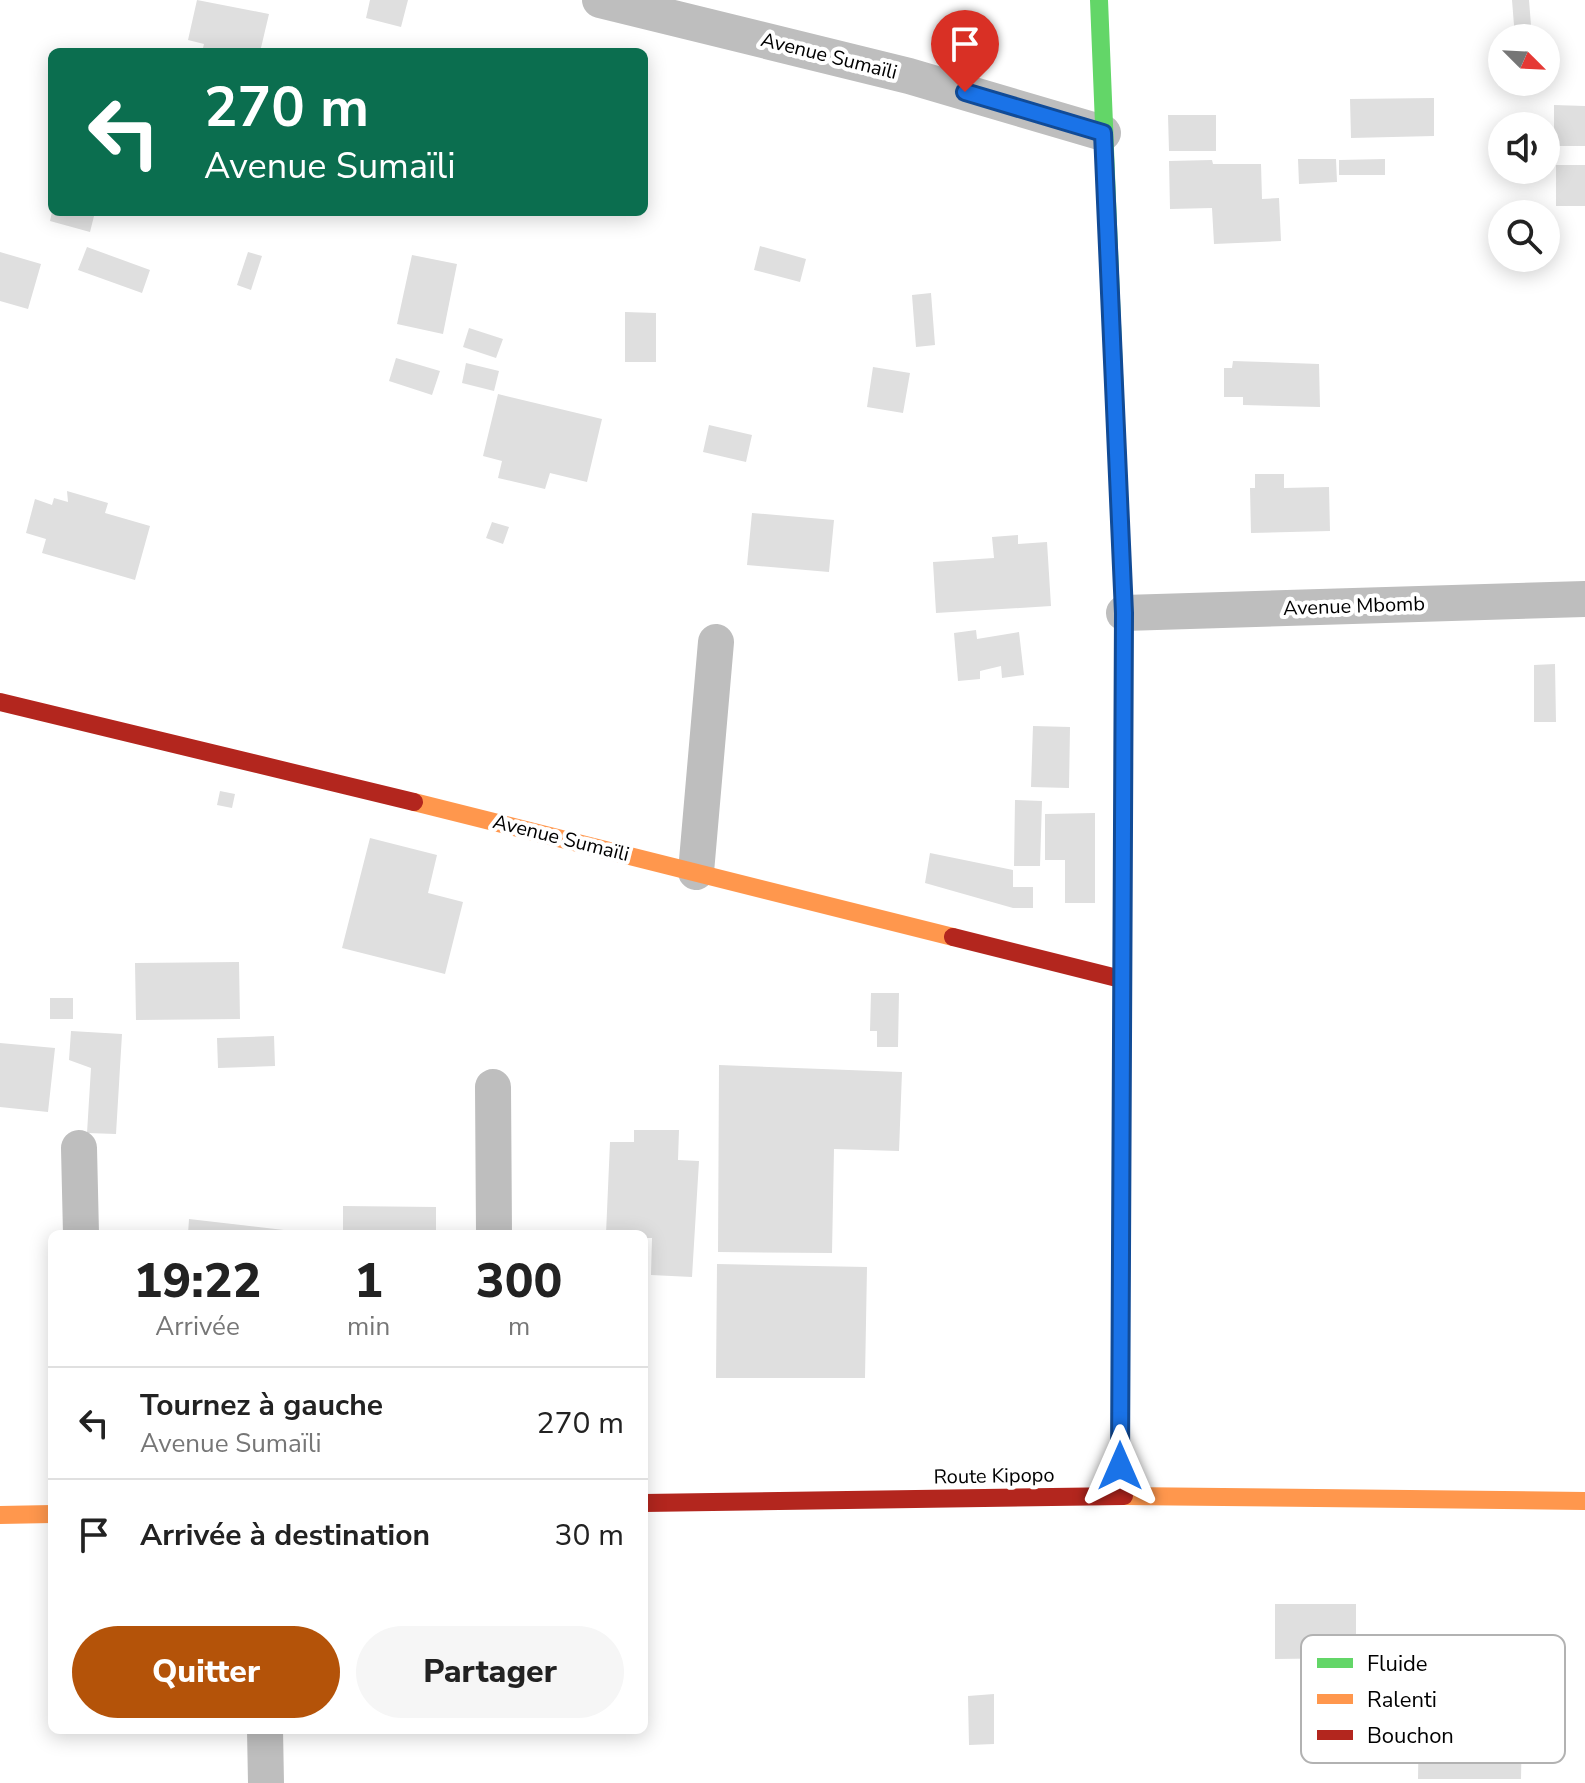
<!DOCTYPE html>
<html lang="fr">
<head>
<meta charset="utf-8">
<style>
  :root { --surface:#fff; --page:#f6f6f6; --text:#222; --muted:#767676; --line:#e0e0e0; --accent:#b45309 }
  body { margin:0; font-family:"Nunito Sans",sans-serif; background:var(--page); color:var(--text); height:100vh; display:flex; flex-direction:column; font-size:30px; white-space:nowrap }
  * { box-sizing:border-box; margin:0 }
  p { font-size:26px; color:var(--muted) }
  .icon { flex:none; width:44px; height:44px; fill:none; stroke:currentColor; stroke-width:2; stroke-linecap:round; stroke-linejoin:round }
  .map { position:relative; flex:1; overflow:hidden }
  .details { position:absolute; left:48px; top:1230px; width:600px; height:504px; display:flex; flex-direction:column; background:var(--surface); border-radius:12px; box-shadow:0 4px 20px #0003 }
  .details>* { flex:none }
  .hud { position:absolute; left:48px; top:48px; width:600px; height:168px; border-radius:12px; box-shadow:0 4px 20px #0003; background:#0b6e4f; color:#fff; overflow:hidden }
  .needle { width:52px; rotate:114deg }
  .controls { position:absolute; left:1488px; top:24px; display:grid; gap:16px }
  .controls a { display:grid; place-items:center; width:72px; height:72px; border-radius:50%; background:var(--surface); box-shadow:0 4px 20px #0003; font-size:40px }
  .pin { position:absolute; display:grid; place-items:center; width:68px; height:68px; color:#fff; margin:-82px -34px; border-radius:50% 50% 50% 0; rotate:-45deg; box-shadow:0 0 8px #0007 }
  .pin .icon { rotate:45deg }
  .me { position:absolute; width:88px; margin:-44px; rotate:0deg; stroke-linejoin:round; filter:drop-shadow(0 0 6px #0008) }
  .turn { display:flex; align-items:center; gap:28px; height:168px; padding:0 24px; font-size:36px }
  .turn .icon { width:104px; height:104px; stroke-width:2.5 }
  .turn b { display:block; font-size:56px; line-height:68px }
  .eta { display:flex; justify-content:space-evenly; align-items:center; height:136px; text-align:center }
  .eta b { font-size:48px; font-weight:800; line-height:56px }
  .primary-button { display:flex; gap:16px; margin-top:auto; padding:16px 24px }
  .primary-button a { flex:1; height:92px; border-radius:48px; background:var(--accent); color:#fff; font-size:32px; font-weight:800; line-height:92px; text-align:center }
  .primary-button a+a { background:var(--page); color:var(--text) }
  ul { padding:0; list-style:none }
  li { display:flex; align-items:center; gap:24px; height:112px; padding:0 24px; border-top:2px solid var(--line) }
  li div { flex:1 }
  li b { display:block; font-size:30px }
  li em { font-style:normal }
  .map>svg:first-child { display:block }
  .building { fill:#dfdfdf }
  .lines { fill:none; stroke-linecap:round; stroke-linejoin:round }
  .street { stroke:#bebebe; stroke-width:36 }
  .fast { stroke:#63d668; stroke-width:18 }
  .slow { stroke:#ff974d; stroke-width:18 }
  .jam { stroke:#b3261e; stroke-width:18 }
  .route-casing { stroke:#114b97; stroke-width:20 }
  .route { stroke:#1a73e8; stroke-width:14 }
  .labels { text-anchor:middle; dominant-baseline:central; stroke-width:8; stroke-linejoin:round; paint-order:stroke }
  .street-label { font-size:20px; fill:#000; stroke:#fff }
  .key { fill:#fff; stroke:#b2b2b2; stroke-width:2 }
  .key-label { font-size:22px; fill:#000 }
</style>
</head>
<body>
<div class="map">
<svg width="1585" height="1783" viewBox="0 0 1585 1783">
  <rect width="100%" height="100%" fill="#fff"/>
  <path class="building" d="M197 0 269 14 260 52H202L204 44 188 40Z
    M370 0H408L401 27 366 18Z
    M1512 0H1529L1532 38H1515Z
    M1434 98V136L1351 138 1350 99Z
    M1554 105 1585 106V146H1554Z
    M1168 115H1216V151H1169Z
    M1298 159H1336L1337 182 1299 184Z
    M1385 159V175H1339V160Z
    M1212 160 1213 164H1261L1262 199 1279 198 1281 241 1214 244 1212 208 1170 209 1169 161Z
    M1556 165H1585V206H1556Z
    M52 212H95L90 232 50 221Z
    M760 246 806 259 800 282 754 270Z
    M87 247 150 270 142 293 78 270Z
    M0 252 41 264 28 309 0 301Z
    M248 252 262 256 251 290 237 285Z
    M412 255 457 264 443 334 397 324Z
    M931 293 935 345 916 347 912 295Z
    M625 312 656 313V362H625Z
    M469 328 503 339 496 358 463 347Z
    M396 358 440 371 432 395 389 381Z
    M1233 361 1319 364 1320 407 1243 405V397H1224V368H1232Z
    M466 363 499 371 494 391 462 383Z
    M873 367 910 373 903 413 867 407Z
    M498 394 602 419 587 482 550 473 545 489 498 478 502 461 483 456Z
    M709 425 752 435 746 462 703 452Z
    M1255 474H1284V488L1329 487 1330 531 1251 533 1250 488H1255Z
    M67 491 108 503 105 513 150 526 135 580 42 553 46 539 26 533 35 499 52 505 54 498 68 502Z
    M752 513 834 520 829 572 747 565Z
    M492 522 509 527 503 544 486 538Z
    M1018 535V544L1047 542 1051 606 936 613 933 562 994 558 992 537Z
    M976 630 977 639 1019 632 1024 675 1002 678 1001 666 980 671V679L958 681 954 633Z
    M1555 664 1556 722H1534V665Z
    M1033 726 1070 727 1069 788 1031 787Z
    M220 791 235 794 232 808 217 805Z
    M1015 800 1042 801 1040 866H1014Z
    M1095 813V903H1065V860H1045V814Z
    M370 838 437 855 428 893 463 902 445 974 342 948Z
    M930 853 1013 870V887H1033V908H1013L925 883Z
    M239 962 240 1019 136 1020 135 963Z
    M871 993H899L898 1047H877V1031H870Z
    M50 998H73V1019H50Z
    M71 1031 122 1034 116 1134 87 1133 91 1068 69 1060Z
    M274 1036 275 1066 218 1068 217 1038Z
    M0 1043 55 1048 48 1112 0 1107Z
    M719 1065 902 1072 899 1151 834 1149 832 1253 718 1252Z
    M634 1130H679L678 1160 699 1161 692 1277 651 1275 652 1238H644V1234H606L610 1142H634Z
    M343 1206 436 1207V1234H343Z
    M189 1219 301 1232V1234H188Z
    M717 1264 867 1267 865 1378H716Z
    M1275 1604H1356V1658L1275 1659Z
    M1420 1643H1470L1469 1728H1522L1521 1779H1418L1419 1717H1397L1398 1654H1419Z
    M994 1694V1744L969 1745 968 1696Z"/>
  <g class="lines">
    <path class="street" d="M600 0 909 76 1103 133
      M1124 613 1585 599
      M696 872 716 642
      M493 1087 494 1234
      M79 1148 81 1234
      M265 1730 266 1783"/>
    <path class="fast" d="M1099 0 1117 448"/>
    <path class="slow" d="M1117 448 1124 613 1122 1087
      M414 802 953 937
      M1124 1496 1585 1501
      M0 1515 52 1514"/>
    <path class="jam" d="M0 702 414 802
      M953 937 1121 979
      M1120 1496 1122 1087
      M644 1503 1124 1496"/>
  </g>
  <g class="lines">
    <g class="route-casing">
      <path id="route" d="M965 92 1103 133 1124 613 1120 1466"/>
    </g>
    <use href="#route" class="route"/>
  </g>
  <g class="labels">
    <g class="street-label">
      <text transform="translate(829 56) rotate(14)">Avenue Sumaïli</text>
      <text transform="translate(1354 606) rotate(-2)">Avenue Mbomb</text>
      <text transform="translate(561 838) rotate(14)">Avenue Sumaïli</text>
      <text transform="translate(994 1476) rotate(-1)">Route Kipopo</text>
    </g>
  </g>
  <rect x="1301" y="1635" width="264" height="128" rx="12" class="key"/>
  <rect x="1317" y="1658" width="36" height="10" fill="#63d668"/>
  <rect x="1317" y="1694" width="36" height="10" fill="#ff974d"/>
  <rect x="1317" y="1730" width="36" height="10" fill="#b3261e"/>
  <g class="key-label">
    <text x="1367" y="1671">Fluide</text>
    <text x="1367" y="1707">Ralenti</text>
    <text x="1367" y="1743">Bouchon</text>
  </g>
</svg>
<div class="controls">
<a><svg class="needle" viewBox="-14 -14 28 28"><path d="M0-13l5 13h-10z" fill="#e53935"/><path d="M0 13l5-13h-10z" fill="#767676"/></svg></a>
<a><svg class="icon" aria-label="sound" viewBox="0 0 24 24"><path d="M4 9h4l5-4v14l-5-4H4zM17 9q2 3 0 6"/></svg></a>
<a><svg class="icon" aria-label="search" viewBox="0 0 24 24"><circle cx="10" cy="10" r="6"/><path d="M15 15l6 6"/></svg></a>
</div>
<div class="pin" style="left:965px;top:92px;background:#d93025"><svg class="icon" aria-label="arrive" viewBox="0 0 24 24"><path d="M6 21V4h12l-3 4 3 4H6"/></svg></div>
<svg class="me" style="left:1120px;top:1466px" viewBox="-20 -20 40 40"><path d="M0-17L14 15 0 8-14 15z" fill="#1a73e8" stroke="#fff" stroke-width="4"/></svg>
<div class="hud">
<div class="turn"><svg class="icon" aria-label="left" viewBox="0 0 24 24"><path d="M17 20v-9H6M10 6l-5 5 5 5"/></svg><div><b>270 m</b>Avenue Sumaïli</div></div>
</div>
<section class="details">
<div class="eta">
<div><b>19:22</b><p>Arrivée</p></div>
<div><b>1</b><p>min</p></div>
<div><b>300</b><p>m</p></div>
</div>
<ul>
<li><svg class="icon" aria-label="left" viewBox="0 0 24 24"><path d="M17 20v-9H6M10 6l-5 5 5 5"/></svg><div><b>Tournez à gauche</b><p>Avenue Sumaïli</p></div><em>270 m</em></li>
<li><svg class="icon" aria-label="arrive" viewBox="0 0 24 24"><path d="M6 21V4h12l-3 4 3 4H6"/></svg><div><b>Arrivée à destination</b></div><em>30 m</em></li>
</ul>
<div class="primary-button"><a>Quitter</a><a>Partager</a></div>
</section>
</div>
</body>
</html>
